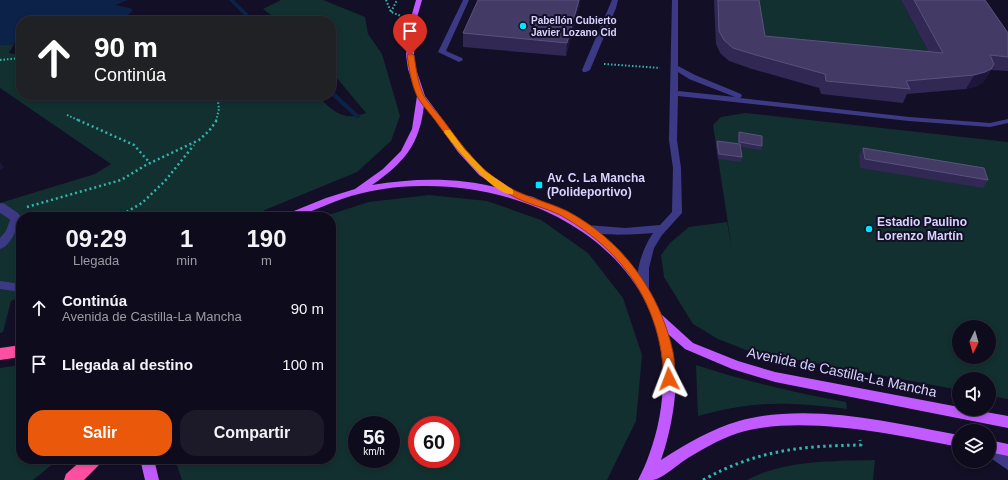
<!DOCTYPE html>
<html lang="es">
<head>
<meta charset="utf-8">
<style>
  :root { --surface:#0e0b1c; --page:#1c1929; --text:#f1f3f6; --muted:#9b9ba3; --line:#2e2b3b; --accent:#ea580c }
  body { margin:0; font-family:Helvetica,sans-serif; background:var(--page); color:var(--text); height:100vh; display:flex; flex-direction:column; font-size:15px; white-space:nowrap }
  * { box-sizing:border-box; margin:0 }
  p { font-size:13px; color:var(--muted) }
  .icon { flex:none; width:22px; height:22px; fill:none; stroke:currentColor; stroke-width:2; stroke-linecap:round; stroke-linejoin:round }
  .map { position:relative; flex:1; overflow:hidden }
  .side { position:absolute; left:16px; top:212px; width:320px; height:252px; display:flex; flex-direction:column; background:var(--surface); border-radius:16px; box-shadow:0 2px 6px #0003,0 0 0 1px var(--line) }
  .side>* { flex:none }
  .hud { position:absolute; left:16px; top:16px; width:320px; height:84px; border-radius:16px; box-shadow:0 2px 6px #0003,0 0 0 1px var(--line); background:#202124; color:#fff; overflow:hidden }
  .needle { width:26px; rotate:185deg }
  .tools { position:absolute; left:952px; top:320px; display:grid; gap:8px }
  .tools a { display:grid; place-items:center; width:44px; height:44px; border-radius:50%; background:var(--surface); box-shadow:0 2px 6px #0003,0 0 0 1px var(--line); font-size:20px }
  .speed { position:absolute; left:348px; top:416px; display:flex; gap:8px; font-size:20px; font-weight:700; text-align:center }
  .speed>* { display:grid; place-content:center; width:52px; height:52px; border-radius:50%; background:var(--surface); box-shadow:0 2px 6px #0003,0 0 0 1px var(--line); line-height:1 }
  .speed small { font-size:10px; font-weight:400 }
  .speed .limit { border:6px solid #d22; background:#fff; color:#111 }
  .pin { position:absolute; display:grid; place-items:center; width:34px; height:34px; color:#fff; margin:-41px -17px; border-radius:50% 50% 50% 0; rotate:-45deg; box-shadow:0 0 4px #0007 }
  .pin .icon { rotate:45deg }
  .me { position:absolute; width:44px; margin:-22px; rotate:357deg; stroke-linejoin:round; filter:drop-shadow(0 0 3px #0008) }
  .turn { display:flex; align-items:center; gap:14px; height:84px; padding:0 12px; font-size:18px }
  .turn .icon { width:52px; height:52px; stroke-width:2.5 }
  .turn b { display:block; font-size:28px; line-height:34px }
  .eta { display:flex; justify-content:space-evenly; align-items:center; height:68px; text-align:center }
  .eta b { font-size:24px; font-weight:700; line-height:28px }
  .button { display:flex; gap:8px; margin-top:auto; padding:8px 12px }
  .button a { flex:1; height:46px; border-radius:16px; background:var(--accent); color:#fff; font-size:16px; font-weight:700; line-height:46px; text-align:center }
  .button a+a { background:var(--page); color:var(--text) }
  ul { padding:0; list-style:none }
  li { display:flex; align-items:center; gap:12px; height:56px; padding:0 12px }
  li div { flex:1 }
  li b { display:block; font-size:15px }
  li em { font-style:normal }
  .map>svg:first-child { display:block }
  .green { fill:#12302f; fill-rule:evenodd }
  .water { fill:#0c2248 }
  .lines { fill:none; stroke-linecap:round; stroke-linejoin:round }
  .stream { fill:#0c2248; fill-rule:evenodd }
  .path-far2 { stroke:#2fb8b0; stroke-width:2; stroke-dasharray:1.5 2; stroke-linecap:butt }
  .path-far1 { stroke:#2fb8b0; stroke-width:2.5; stroke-dasharray:2 3; stroke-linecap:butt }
  .path { stroke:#2fb8b0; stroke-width:3; stroke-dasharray:2.5 3.5; stroke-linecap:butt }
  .minor { fill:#3d3a85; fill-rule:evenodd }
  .major { fill:#c25bff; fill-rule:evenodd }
  .highway { fill:#ff4fa3; fill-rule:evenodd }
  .minor-bridge { stroke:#3d3a85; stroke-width:10 }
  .wall { fill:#312854 }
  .shaded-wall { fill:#1d163a }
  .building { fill:#433a66; stroke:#5a527e }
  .route { fill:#ea580c; stroke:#983908 }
  .slow { fill:#f59e0b }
  .poi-dot { fill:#00e5ff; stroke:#130f26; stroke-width:1.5 }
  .labels { text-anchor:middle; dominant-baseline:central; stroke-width:4; stroke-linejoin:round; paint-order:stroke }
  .far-poi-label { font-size:10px; font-weight:bold; fill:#d9d4ff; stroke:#130f26; text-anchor:start }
  .poi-label { font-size:12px; font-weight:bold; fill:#d9d4ff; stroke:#130f26; text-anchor:start }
  .near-street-label { font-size:14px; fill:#d9d4ff; stroke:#130f26 }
</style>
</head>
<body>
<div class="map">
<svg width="1008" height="480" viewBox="0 0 1008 480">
  <rect width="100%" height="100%" fill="#130f26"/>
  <path class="green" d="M281 0H323L365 17 368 34 382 54 400 116 391 141 357 172 248 217H21V297L11 301 3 332 0 333V203L95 174 111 164 0 88V45L14 44 9 53 21 55V95H316C332 109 342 123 366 113L331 71V21H279L263 9Z
    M753 0H901L936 66 761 49Z
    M745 113 1008 142V399L989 396V379H959V390L746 350 718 339 693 324 664 277 661 255 670 243 689 227 727 222 732 250 713 125 721 117ZM959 327H989V357H959Z
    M429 195 487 201 541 220 588 253 623 298 642 355 636 421 607 480H182L175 459H331V217H322L369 202ZM357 425H391V459H357ZM417 425H451V459H417Z
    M21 365V459H59L33 480H0V368Z
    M696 365C745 381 795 393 846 402L847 409C790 402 754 400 698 416Z
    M875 460 873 480H747C784 460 834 461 875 460Z"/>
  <path class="water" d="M0 0H128L115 5 130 8 133 10 122 21H21V43L0 45Z"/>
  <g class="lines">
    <path class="stream" d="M229 0H234L255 21H250Z
      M331 90 333 91 360 116V118H356L331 95Z"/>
    <path class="path-far2" d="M386 0 391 12 401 16
      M391 12 397 0
      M0 60 21 58
      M604 64 660 68
      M67 115 80 121
      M216 121 219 109 217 95"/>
    <path class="path-far1" d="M78 120 134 145 150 163
      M27 207 121 180 146 165 199 140 209 131 217 120
      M118 217 142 203 165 181 194 145"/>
    <path class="path" d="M703 480C757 450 801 446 861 445L860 440"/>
    <path class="minor" d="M463 0H469L446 51 462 58 463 60 459 62 438 52Z
      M612 0H618L616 8 590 70 586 72H583L582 70Z
      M672 0H678V66L695 75 741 94 742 96 740 98 909 117 990 123 1008 119V123L990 127 909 121 678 96 677 140 681 168 682 213 662 235 654 248 649 268V288L648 291H640C632 275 644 246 653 233 641 234 589 238 582 228L587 225 625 228 660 225 672 212 673 168 669 140ZM678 72 689 79 735 97 678 91Z
      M15 214 20 217C17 228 12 245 0 249V238L6 231 12 215Z
      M0 281 21 284V292L0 289Z
      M989 443 1008 456V470L989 457Z"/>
    <path class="major" d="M416 0H422L416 21 414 55 416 69 425 96 464 148 485 171 512 189 513 192 533 197 569 214 602 235 629 262 651 293 661 314 693 343 738 361 775 372 959 407V409H969L1008 416V428L775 382 732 369 685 349 668 334C671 345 673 356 675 368 678 395 670 435 661 460 686 444 711 429 739 421 808 402 890 422 959 435V447C895 435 802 414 738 433 718 440 700 450 682 462 675 467 661 479 653 480 649 480 643 480 638 480 642 472 646 464 649 455 659 429 664 398 663 369 657 248 532 184 422 186 395 186 368 190 342 199 322 206 303 217 282 217L284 215 326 198 355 189 383 169 401 151 412 129 417 96 408 69 406 55 410 21ZM424 105 458 152 479 175 499 188C457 177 414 178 372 185 404 163 420 144 424 105Z
      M989 440 1008 444V456L989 452Z
      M140 459H154L159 480H145Z"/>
    <path class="highway" d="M21 345V357L0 360V348Z
      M83 459H102L100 464 84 480H64L66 474Z"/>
    <path class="minor-bridge" d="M2 208 15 217"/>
  </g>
  <path class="wall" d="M478 0H580V5L566 56 463 47V33Z
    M714 0H759L765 36 928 51 901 0H985L1008 33V71L991 70 983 82 977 86 966 89 907 94 903 103 821 94 819 88 752 69 729 61 720 53 716 44Z
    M739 132 762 146 761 150 740 147 742 157 741 162 718 159 716 145 717 141 737 144 738 136Z
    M863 148 988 180 983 188 860 168 859 156Z"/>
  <path class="shaded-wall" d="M579 0H580V5L566 56 567 43Z
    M991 69 983 82 977 86 966 89 974 75Z
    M0 162 4 168 0 170Z"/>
  <path class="building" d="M478 0H579L567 43 463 33Z
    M718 0H759L765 36 943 53 914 0H985L1008 33V57L990 55 994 64 991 69 985 72 974 75 906 81 910 89 826 81 825 74 756 55 733 48 724 40 719 31Z
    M739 132 762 136V146L739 142Z
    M717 141 740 144 742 157 719 154Z
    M863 148 984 168 988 180 865 159Z"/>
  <path class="route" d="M410 53 414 55C416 68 418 84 424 96 429 104 437 112 443 120 463 147 484 176 516 191 532 199 551 203 567 211 622 240 660 292 673 352 675 361 674 371 675 379L673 383H665L664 379C661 306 625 252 562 216 545 207 525 204 509 194 477 176 456 149 435 120 429 112 421 104 417 96 411 83 409 68 407 55Z"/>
  <path class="slow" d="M445 130H450L464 149 485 171 513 190V194C496 198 453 145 444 132Z"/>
  <g class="poi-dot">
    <circle cx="523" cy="26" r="4"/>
    <rect x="535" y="181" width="8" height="8" rx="2"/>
    <circle cx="869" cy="229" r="4"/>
  </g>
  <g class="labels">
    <g class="far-poi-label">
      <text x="531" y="20">Pabellón Cubierto<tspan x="531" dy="12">Javier Lozano Cid</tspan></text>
    </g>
    <g class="poi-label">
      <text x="547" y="178">Av. C. La Mancha<tspan x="547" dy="14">(Polideportivo)</tspan></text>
      <text x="877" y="222">Estadio Paulino<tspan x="877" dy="14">Lorenzo Martín</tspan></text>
    </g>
    <g class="near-street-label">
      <text transform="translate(842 372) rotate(12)">Avenida de Castilla-La Mancha</text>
    </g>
  </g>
</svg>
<div class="tools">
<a><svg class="needle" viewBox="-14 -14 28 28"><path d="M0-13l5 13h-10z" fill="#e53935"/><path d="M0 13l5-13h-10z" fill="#9b9ba3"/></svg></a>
<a><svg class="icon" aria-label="sound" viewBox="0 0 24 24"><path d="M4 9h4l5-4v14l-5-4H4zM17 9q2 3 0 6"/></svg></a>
<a><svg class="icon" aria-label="layers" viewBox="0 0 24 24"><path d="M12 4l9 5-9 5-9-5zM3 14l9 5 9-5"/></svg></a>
</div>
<div class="speed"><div>56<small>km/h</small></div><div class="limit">60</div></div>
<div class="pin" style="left:410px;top:55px;background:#d93025"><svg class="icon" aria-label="arrive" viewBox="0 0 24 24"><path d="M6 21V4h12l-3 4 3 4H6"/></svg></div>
<svg class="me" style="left:669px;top:379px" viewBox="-20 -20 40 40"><path d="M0-17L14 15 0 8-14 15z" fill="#ea580c" stroke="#fff" stroke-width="4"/></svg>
<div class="hud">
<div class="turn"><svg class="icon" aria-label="ahead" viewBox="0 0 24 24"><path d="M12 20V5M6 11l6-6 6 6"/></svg><div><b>90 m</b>Continúa</div></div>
</div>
<section class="side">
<div class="eta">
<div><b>09:29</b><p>Llegada</p></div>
<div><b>1</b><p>min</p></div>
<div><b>190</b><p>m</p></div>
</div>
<ul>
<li><svg class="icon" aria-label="ahead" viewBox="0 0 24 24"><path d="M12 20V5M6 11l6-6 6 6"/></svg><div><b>Continúa</b><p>Avenida de Castilla-La Mancha</p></div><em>90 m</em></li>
<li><svg class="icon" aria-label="arrive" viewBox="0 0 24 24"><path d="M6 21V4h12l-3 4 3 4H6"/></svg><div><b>Llegada al destino</b></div><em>100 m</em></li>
</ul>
<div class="button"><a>Salir</a><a>Compartir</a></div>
</section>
</div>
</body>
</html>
